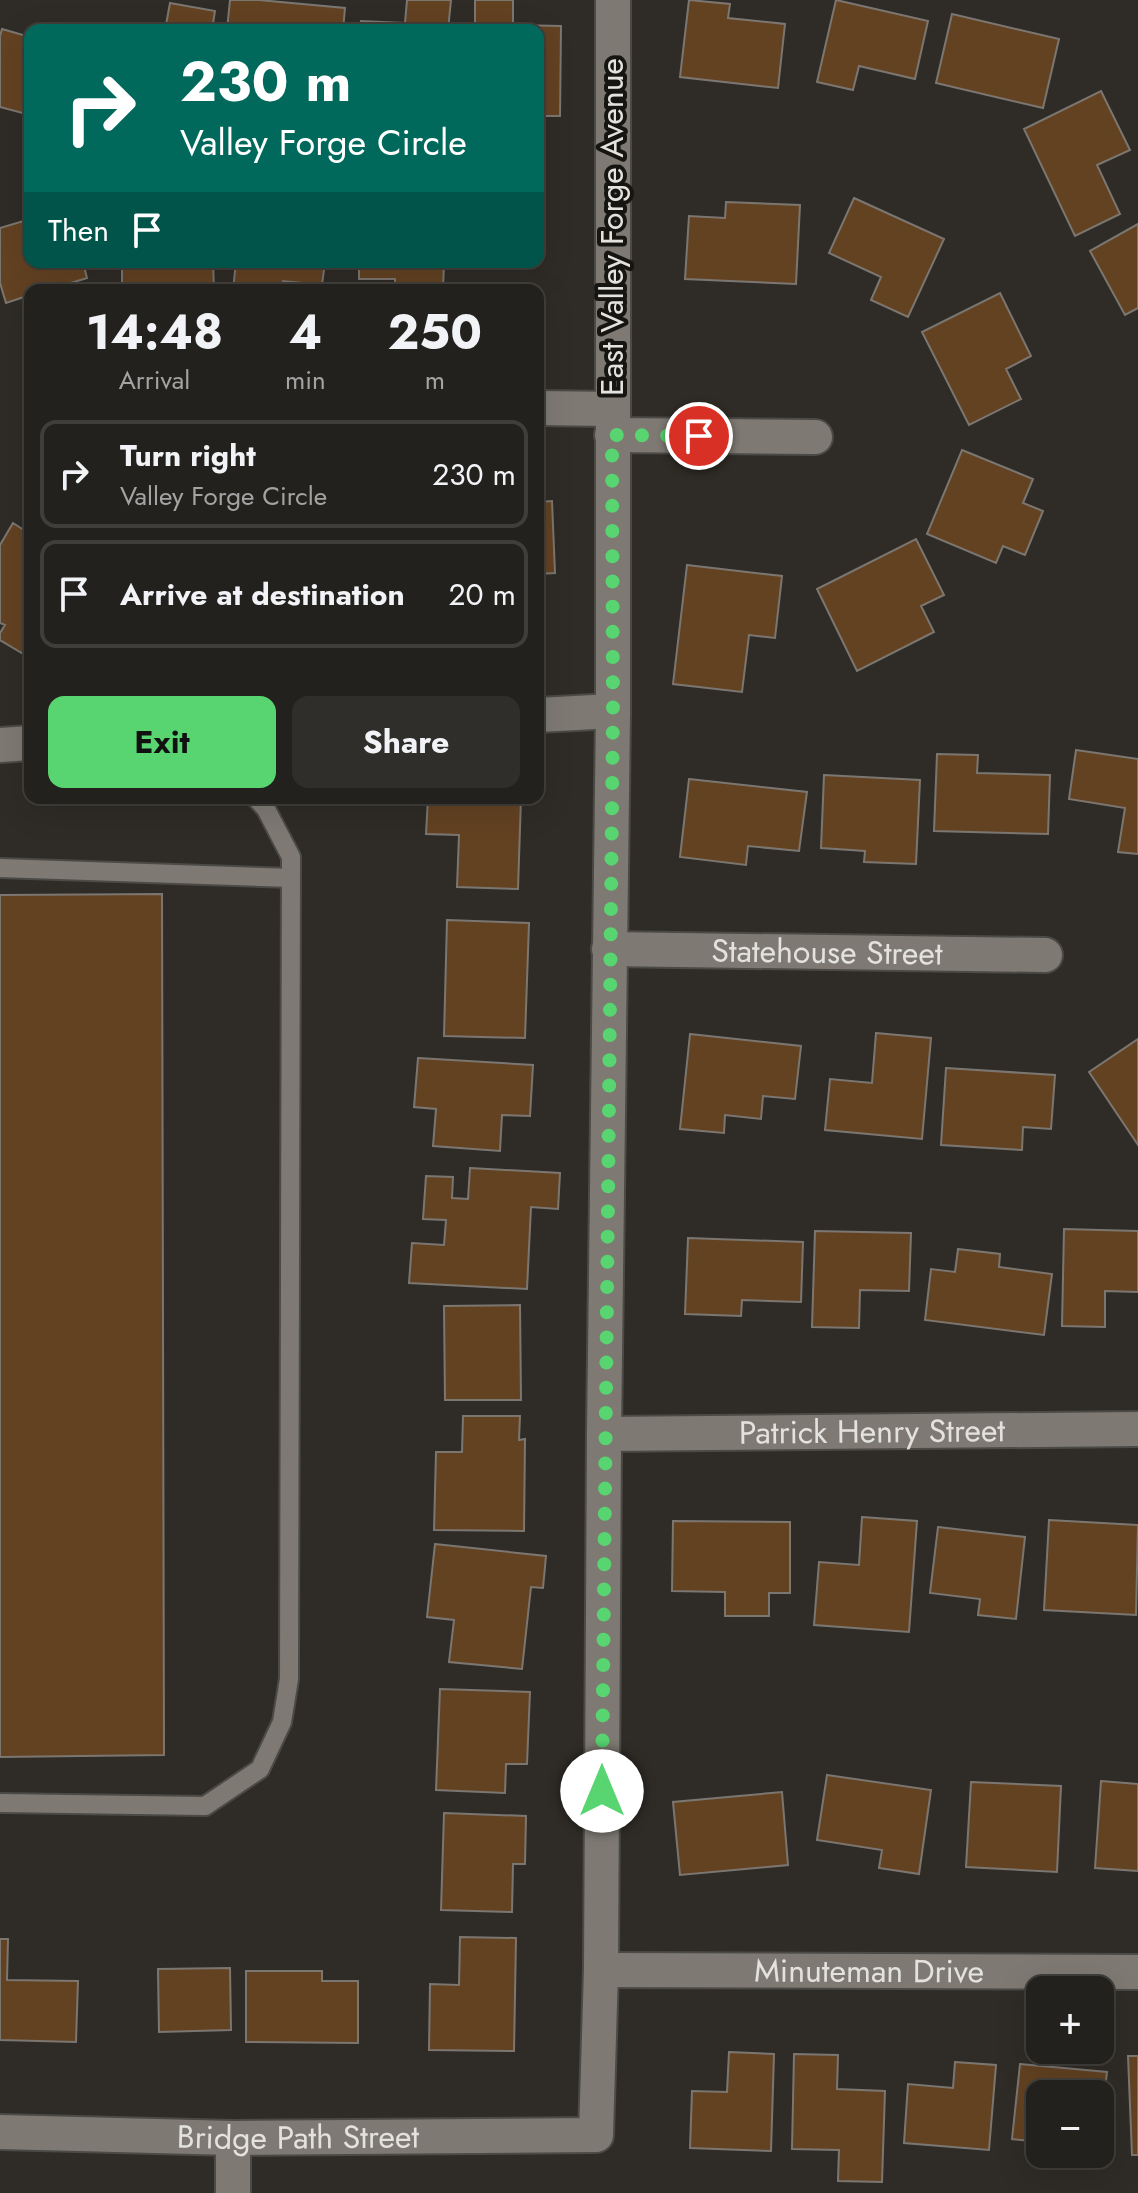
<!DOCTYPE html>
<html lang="en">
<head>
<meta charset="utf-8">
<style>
  :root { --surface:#23211d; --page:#2f2e2a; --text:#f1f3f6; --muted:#a3a3a4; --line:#403e3b; --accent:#58d570 }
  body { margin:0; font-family:Jost,sans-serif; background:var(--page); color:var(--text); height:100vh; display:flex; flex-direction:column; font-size:30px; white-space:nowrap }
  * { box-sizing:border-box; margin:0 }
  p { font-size:26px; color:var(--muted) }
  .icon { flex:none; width:44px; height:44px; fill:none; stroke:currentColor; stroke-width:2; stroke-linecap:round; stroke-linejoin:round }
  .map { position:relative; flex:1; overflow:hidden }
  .side { position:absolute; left:24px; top:284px; width:520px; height:520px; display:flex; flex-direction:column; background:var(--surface); border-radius:16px; box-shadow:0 8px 32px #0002,0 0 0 2px var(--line) }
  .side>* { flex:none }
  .top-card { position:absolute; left:24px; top:24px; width:520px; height:244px; border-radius:16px; box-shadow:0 8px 32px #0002,0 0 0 2px var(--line); background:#00695c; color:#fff; overflow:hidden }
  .tools { position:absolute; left:1026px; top:1976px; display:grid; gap:16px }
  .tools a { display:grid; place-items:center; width:88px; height:88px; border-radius:16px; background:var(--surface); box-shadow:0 8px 32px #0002,0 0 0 2px var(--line); font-size:40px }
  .pin { position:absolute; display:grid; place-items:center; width:68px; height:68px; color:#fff; margin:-34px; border:4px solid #fff; border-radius:50%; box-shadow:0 2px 8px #0007 }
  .me { position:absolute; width:88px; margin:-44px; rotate:0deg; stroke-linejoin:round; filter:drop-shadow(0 0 6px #0008) }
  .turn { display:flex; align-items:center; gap:28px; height:168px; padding:0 24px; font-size:36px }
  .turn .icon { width:104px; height:104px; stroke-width:2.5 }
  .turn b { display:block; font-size:56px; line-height:68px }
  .then { display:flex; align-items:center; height:76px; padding:0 24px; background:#0003; gap:16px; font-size:30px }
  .eta { display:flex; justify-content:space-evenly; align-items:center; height:136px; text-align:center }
  .eta b { font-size:48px; font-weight:700; line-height:56px }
  .button { display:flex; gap:16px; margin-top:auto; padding:16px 24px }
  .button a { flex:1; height:92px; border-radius:16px; background:var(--accent); color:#111; font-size:32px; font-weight:700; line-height:92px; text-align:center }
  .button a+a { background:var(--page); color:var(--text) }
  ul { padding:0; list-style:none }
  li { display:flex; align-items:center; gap:24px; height:108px; margin:0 16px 12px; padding:0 8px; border:4px solid var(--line); border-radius:16px }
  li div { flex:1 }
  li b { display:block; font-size:30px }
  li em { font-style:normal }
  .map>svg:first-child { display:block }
  .building { fill:#634222; stroke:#7c7671; stroke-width:2 }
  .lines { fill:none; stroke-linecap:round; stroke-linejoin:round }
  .service-casing { stroke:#4c4a46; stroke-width:22 }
  .minor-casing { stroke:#4c4a46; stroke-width:38 }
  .service { stroke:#7e7a73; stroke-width:18 }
  .minor { stroke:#7e7a73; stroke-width:34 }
  .route { stroke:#58d570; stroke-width:14; stroke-dasharray:0 25.2 }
  .labels { text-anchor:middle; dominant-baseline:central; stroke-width:8; stroke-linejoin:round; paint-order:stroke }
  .street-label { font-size:32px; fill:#e4e2de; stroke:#161512 }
</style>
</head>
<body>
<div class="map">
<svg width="1138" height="2193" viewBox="0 0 1138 2193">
  <rect width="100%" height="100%" fill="#2f2c27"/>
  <path class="building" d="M230 0H259L345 8 343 30H227Z
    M407 0H451L448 30H360L361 21 405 23Z
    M475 0H513V25L561 26 560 116H538V30H475Z
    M689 0 730 4 728 18 785 24 778 88 680 77Z
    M836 0 928 21 915 79 859 66 853 90 817 82Z
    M170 3 215 11 212 30H165Z
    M952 14 1059 39 1043 108 936 83Z
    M2 29 30 37V115L0 107V36Z
    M1101 91 1130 150 1097 165 1120 214 1075 236 1024 129Z
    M854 198 944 239 908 317 871 300 881 277 829 253Z
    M726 202 800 205 796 284 685 279 689 216 725 218Z
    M30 219V262H83L87 278 48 290H30V295L6 303 0 283V228Z
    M1138 224V308L1125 315 1090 251Z
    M122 262H213L214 290H173V288H122Z
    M236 262H325L322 285 283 281 282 290H233Z
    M359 262H444L443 290H395V279H359Z
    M1000 293 1031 356 1006 369 1021 399 969 425 922 332Z
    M962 450 1033 479 1023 503 1043 511 1025 555 1003 546 996 563 927 534Z
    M552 501 555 573 538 574V502Z
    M13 523 30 534V658L0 640V633L5 625 0 623V545Z
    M916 539 944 595 921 606 934 632 857 671 817 589Z
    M687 565 782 576 775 638 749 635 742 692 673 684Z
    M1076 750 1138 759V854L1118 852 1125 808 1069 799Z
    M937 754 978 755 977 773 1050 775 1048 834 934 831Z
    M824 775 920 780 916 864 864 862 865 851 821 848Z
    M689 779 807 792 799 851 748 846 746 865 680 857Z
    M428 798H521L518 889 457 887 459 835 426 834Z
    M162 894 164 1755 0 1757V895Z
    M447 920 529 923 525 1038 444 1036Z
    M876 1033 931 1038 922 1139 825 1130 830 1079 872 1083Z
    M690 1034 801 1046 795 1099 763 1096 761 1119 725 1115 724 1133 680 1129Z
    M1138 1039V1145L1089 1072Z
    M418 1058 533 1065 530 1116 502 1115 500 1151 433 1146 436 1109 414 1107Z
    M946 1068 1055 1075 1051 1129 1023 1127 1022 1150 941 1145Z
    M470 1168 560 1173 558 1209 531 1207 527 1289 409 1283 412 1243 444 1245 446 1220 423 1219 426 1176 453 1177 452 1198 468 1199Z
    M1064 1229 1138 1231V1292L1105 1291V1327L1062 1326Z
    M815 1231 911 1233 909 1291 860 1290 859 1328 812 1327Z
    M688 1238 803 1242 801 1302 742 1300 741 1316 685 1314Z
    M958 1249 1000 1254 999 1267 1052 1274 1044 1335 925 1320 931 1269 955 1272Z
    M520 1305 521 1400H445L444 1306Z
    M463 1416H520L519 1440 525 1439 524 1531 434 1530 436 1452H462Z
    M862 1517 917 1521 909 1632 814 1625 819 1562 859 1565Z
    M1049 1520 1138 1525 1136 1615 1044 1610Z
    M673 1521 790 1522V1593H769V1616H725V1592L672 1591Z
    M938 1527 1025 1537 1016 1619 978 1615 980 1599 930 1593Z
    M435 1544 546 1556 543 1588 531 1587 522 1669 449 1662 454 1620 427 1617Z
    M440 1689 530 1692 527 1764H506L505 1793 436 1790Z
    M827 1775 931 1790 919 1874 879 1868 882 1850 817 1840Z
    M1101 1781 1138 1784V1871L1095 1868Z
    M971 1782 1061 1786 1057 1872 966 1867Z
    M782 1792 788 1865 680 1875 673 1802Z
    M444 1813 526 1816 525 1864H513L512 1912 441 1910Z
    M460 1937 516 1938 514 2051 429 2050 430 1984 459 1985Z
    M0 1939H8L7 1980 78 1981 76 2042 0 2040Z
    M230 1968 231 2030 159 2032 158 1969Z
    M246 1971H322V1981H358V2043L246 2042Z
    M729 2052 774 2054 771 2151 690 2148 692 2091 727 2092Z
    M794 2054 838 2055 837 2089 885 2091 882 2182 838 2181 839 2150 792 2149Z
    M1128 2056H1138V2155H1132Z
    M955 2062 996 2065 989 2150 904 2143 908 2084 953 2088Z
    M1020 2064 1107 2072 1100 2136V2094H1040V2142L1012 2139Z
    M1054 2154H1098L1097 2165 1054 2159Z"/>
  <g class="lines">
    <g class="service-casing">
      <path id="service" d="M0 868 291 878
        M0 1803 205 1806 260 1769 282 1722 289 1679 291 857 266 809 256 798"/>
    </g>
    <g class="minor-casing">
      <g id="minor">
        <path d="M538 408 612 409"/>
        <path d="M612 435 815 437"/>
        <path d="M538 715 613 711"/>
        <path d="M0 745 30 743"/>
        <path id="s1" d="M609 949 1045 955"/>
        <path id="s2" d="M604 1434 1138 1429"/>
        <path id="s3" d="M601 1970 1138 1972"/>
        <path id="s4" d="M0 2132 233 2138 596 2135 601 1970 604 1434 613 711V0"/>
        <path d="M233 2193V2138"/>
      </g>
    </g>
    <use href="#service" class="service"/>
    <use href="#minor" class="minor"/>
  </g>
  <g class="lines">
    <path class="route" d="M602 1791 613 711 612 435 699 436"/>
  </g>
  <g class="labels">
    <g class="street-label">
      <text transform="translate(612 227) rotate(-90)">East Valley Forge Avenue</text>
      <text stroke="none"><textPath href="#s1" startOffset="218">Statehouse Street</textPath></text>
      <text stroke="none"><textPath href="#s2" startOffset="268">Patrick Henry Street</textPath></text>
      <text stroke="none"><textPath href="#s3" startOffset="268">Minuteman Drive</textPath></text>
      <text stroke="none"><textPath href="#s4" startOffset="298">Bridge Path Street</textPath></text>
    </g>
  </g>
</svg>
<div class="tools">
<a>+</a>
<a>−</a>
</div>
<div class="pin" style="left:699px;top:436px;background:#d93025"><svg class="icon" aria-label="arrive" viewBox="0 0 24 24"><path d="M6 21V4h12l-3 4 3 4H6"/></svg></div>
<svg class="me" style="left:602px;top:1791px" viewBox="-20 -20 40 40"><circle r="19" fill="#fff"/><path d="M0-13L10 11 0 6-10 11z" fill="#58d570"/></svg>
<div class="top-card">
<div class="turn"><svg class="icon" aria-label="right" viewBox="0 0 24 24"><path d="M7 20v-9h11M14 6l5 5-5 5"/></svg><div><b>230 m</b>Valley Forge Circle</div></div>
<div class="then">Then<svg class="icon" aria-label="arrive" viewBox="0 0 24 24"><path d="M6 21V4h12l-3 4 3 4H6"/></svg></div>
</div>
<section class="side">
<div class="eta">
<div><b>14:48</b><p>Arrival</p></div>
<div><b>4</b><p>min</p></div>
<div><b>250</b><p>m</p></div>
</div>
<ul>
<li><svg class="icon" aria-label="right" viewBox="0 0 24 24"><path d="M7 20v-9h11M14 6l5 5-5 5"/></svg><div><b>Turn right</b><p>Valley Forge Circle</p></div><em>230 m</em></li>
<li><svg class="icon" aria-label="arrive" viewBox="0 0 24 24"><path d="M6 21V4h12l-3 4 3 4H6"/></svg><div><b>Arrive at destination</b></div><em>20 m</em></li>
</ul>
<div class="button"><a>Exit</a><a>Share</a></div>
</section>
</div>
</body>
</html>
